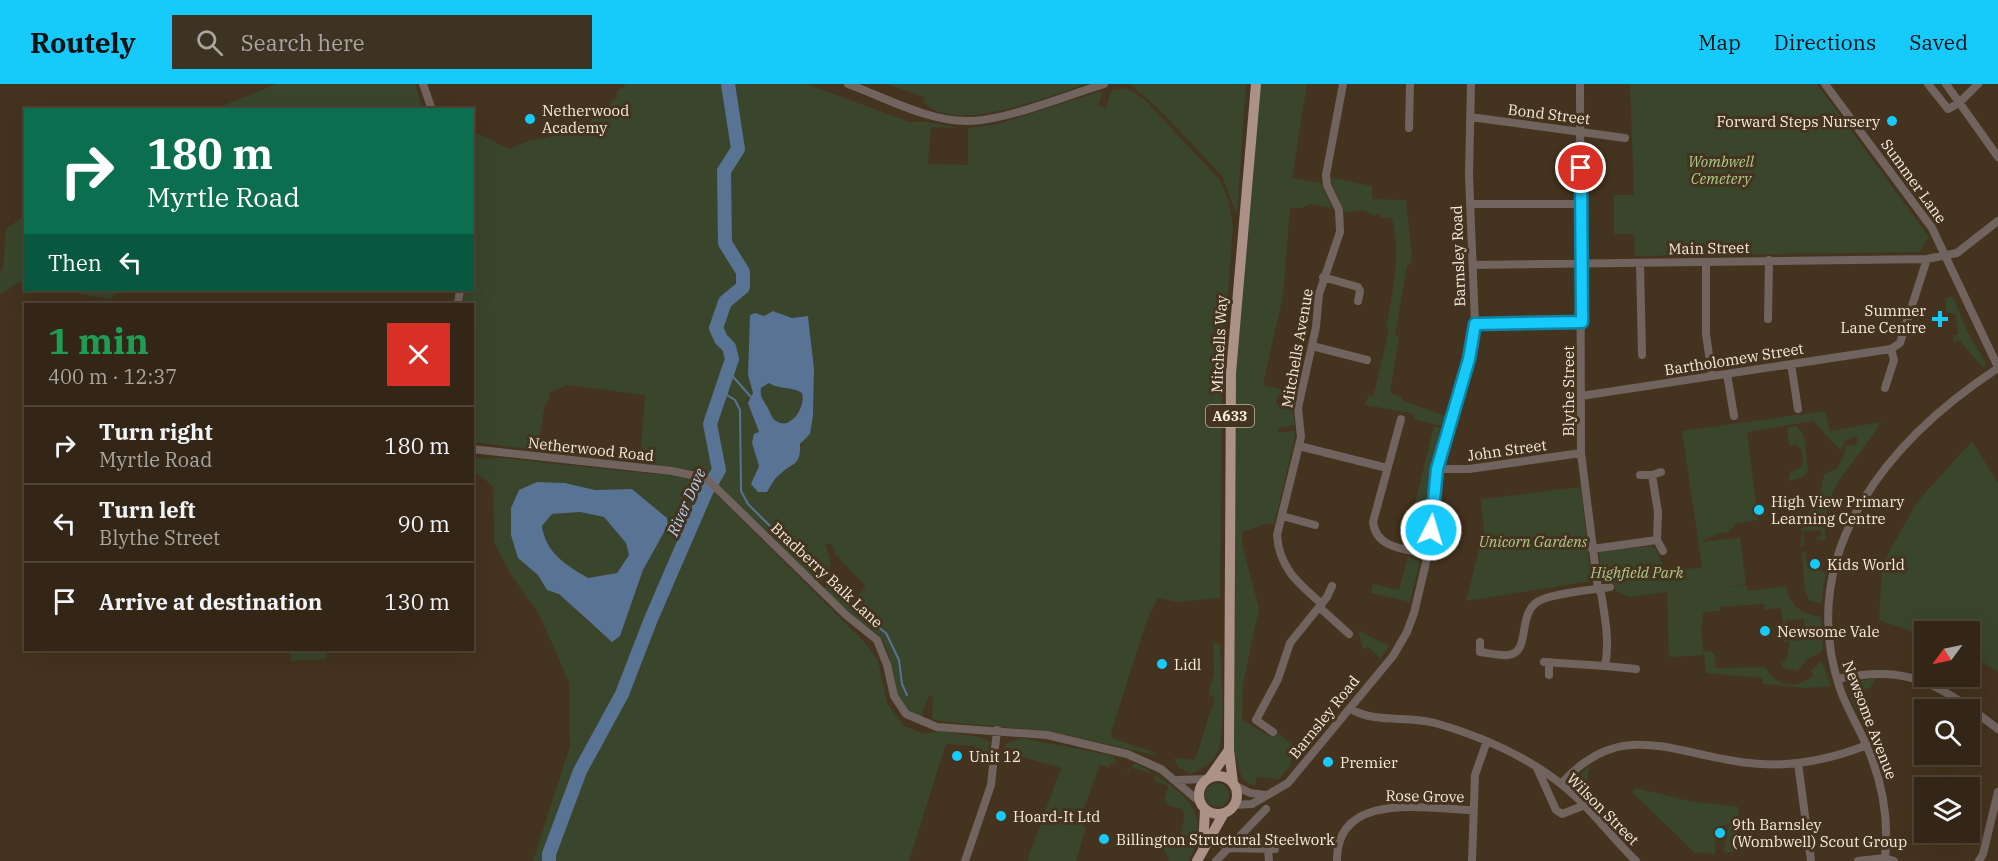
<!DOCTYPE html>
<html lang="en">
<head>
<meta charset="utf-8">
<style>
  :root { --surface:#332616; --page:#3e3223; --text:#f1f3f6; --muted:#a9a5a1; --line:#4e4335; --accent:#16cafb }
  body { margin:0; font-family:"IBM Plex Serif",serif; background:var(--page); color:var(--text); height:100vh; display:flex; flex-direction:column; font-size:22px; white-space:nowrap }
  * { box-sizing:border-box; margin:0 }
  p { font-size:20px; color:var(--muted) }
  .icon { flex:none; width:33px; height:33px; fill:none; stroke:currentColor; stroke-width:2; stroke-linecap:round; stroke-linejoin:round }
  .map { position:relative; flex:1; overflow:hidden }
  .sheet { position:absolute; left:24px; top:219px; width:450px; height:348px; display:flex; flex-direction:column; background:var(--surface); border-radius:0px; box-shadow:0 6px 24px #0002,0 0 0 2px var(--line) }
  .sheet>* { flex:none }
  .banner { position:absolute; left:24px; top:24px; width:450px; height:183px; border-radius:0px; box-shadow:0 6px 24px #0002,0 0 0 2px var(--line); background:#0b6e4f; color:#fff; overflow:hidden }
  .needle { width:39px; rotate:237deg }
  .controls { position:absolute; left:1914px; top:537px; display:grid; gap:12px }
  .controls a { display:grid; place-items:center; width:66px; height:66px; border-radius:0px; background:var(--surface); box-shadow:0 6px 24px #0002,0 0 0 2px var(--line); font-size:30px }
  .pin { position:absolute; display:grid; place-items:center; width:51px; height:51px; color:#fff; margin:-26px; border:3px solid #fff; border-radius:50%; box-shadow:0 2px 6px #0007 }
  .me { position:absolute; width:66px; margin:-33px; rotate:5deg; stroke-linejoin:round; filter:drop-shadow(0 0 4px #0008) }
  .turn { display:flex; align-items:center; gap:21px; height:126px; padding:0 24px; font-size:27px }
  .turn .icon { width:78px; height:78px; stroke-width:2.5 }
  .turn b { display:block; font-size:42px; line-height:51px }
  .then { display:flex; align-items:center; height:57px; padding:0 24px; background:#0003; gap:12px; font-size:22px }
  .round { display:grid; place-items:center; flex:none; width:63px; height:63px; border-radius:0px; background:var(--page) }
  .head { display:flex; align-items:center; justify-content:space-between; height:102px; padding:0 24px }
  h1 { font-size:36px; font-weight:800; line-height:45px; color:#1e9e55 }
  ul { padding:0; list-style:none }
  li { display:flex; align-items:center; gap:18px; height:78px; padding:0 24px; border-top:2px solid var(--line) }
  li div { flex:1 }
  li b { display:block; font-size:22px }
  li em { font-style:normal }
  header { display:flex; align-items:center; gap:36px; box-sizing:border-box; height:84px; padding:0 30px; background:var(--accent); color:#111 }
  header strong { font-size:28px }
  nav { display:flex; gap:33px; margin-inline-start:auto; font-size:21px }
  .search { width:420px; height:54px; background:var(--page); display:flex; align-items:center; gap:15px; box-sizing:border-box; padding:0 21px; border-radius:0px; color:var(--muted); font-size:22px }
  .map>svg:first-child { display:block }
  .green { fill:#39462c; fill-rule:evenodd }
  .water { fill:#597395; fill-rule:evenodd }
  .lines { fill:none; stroke-linecap:round; stroke-linejoin:round }
  .stream { stroke:#597395; stroke-width:2 }
  .river { stroke:#597395; stroke-width:14 }
  .minor { stroke:#71645f; stroke-width:8 }
  .major { stroke:#ab9186; stroke-width:10 }
  .route-casing { stroke:#0e83a3; stroke-width:15 }
  .route { stroke:#16cafb; stroke-width:10 }
  .poi-dot { fill:#16cafb; stroke:#44331e; stroke-width:2 }
  .labels { text-anchor:middle; dominant-baseline:central; stroke-width:6; stroke-linejoin:round; paint-order:stroke }
  .shield { fill:#44331e; stroke:#c1b4a4; stroke-width:1.5 }
  .shield-label { font-size:14px; font-weight:bold; fill:#f6ebde }
  .poi-label { font-size:15px; fill:#f6ebde; stroke:#44331e; text-anchor:start }
  .street-label { font-size:15px; fill:#f6ebde; stroke:#44331e }
  .park-label { font-size:15px; font-style:italic; fill:#acca8b; stroke:#44331e }
  .water-label { font-size:16px; font-style:italic; fill:#bad3f5; stroke:#44331e }
</style>
</head>
<body>
<header>
<strong>Routely</strong>
<div class="search"><svg class="icon" aria-label="search" viewBox="0 0 24 24"><circle cx="10" cy="10" r="6"/><path d="M15 15l6 6"/></svg>Search here</div>
<nav><a>Map</a><a>Directions</a><a>Saved</a></nav>
</header>
<div class="map">
<svg width="1998" height="777" viewBox="0 0 1998 777">
  <rect width="100%" height="100%" fill="#44331e"/>
  <path class="green" d="M277 0H415L423 25H215Z
    M627 0H806L910 38H927L960 44 931 43 928 80 968 81V44L998 40 1099 8 1102 9 1098 22 1106 24 1111 7 1126 4 1143 14 1219 95 1228 115 1233 142 1222 291 1220 514 1179 518 1158 514 1147 536 1111 649 1112 654 1156 669 1154 671 1049 647 938 637 932 635 933 612 929 611 921 634C886 621 898 582 882 556 876 546 862 540 853 533 842 524 833 514 823 504L833 497 854 515 866 503 836 471 831 459 825 461C833 479 834 485 817 499L703 387 640 379 645 311 567 301 549 309V316L545 320 537 366 473 358 472 220H463L465 206H472L473 51 479 50 509 65 529 57 578 47 616 15 617 7ZM773 227 792 234 808 232 814 285 813 332 792 383 780 389 767 408 754 392 759 382 752 359 759 348 753 334V309L748 291 750 254 755 229 764 232Z
    M887 0H1087C1051 11 951 53 923 17L924 13Z
    M1130 0H1246L1237 131 1222 92 1159 25Z
    M1260 0H1307L1292 94 1321 99 1332 124 1310 120 1301 124H1290L1283 212 1263 301 1294 308 1293 318 1289 317V313L1277 311 1276 320 1292 323 1295 341 1278 344 1279 349 1295 346V353L1274 441 1268 439 1242 448V460L1259 525 1243 599 1242 636 1272 653 1277 648 1296 664 1289 683 1279 695 1257 693 1255 702C1242 698 1240 690 1237 677H1234L1235 287Z
    M1630 0H1817L1929 153 1919 168 1635 172 1634 150H1614V111H1634Z
    M1329 93 1372 102V115L1406 116 1412 171 1411 179 1407 182 1395 251 1399 253 1390 308 1402 314 1403 317 1445 332 1441 342 1413 335 1414 331 1410 329 1365 321 1368 312 1373 313 1389 246 1386 244C1393 208 1401 170 1392 134L1380 133V130H1377L1375 132 1363 126 1345 129Z
    M25 131V198L21 197 0 210V188L3 185 6 145Z
    M60 206H122L109 215Z
    M1953 213 1971 255 1986 279 1983 284 1960 257 1954 258 1953 251H1958L1956 231 1946 228V214Z
    M770 299C781 306 791 302 802 309 805 322 792 346 776 337 771 334 770 326 766 321 762 314 760 312 761 304Z
    M1825 327 1830 347 1881 338C1858 380 1818 403 1826 457L1817 455 1816 453 1822 452 1821 446 1803 447 1804 462H1801L1803 434 1819 418 1824 390 1838 384 1846 365 1844 361 1853 362 1857 359V352L1845 356 1841 367 1813 337 1747 348 1758 436 1737 439 1729 448 1715 450 1714 453 1706 454 1703 458 1740 453 1746 500 1722 504 1746 501 1748 507 1786 502C1790 523 1801 529 1821 533L1823 567 1809 574 1797 587 1783 584 1780 576 1786 578 1790 558H1784V552L1786 550 1787 557 1805 556 1804 535 1786 536V542L1783 540 1781 524 1765 526 1764 520 1720 523V527L1703 528V538L1701 539 1703 567H1710L1715 571 1716 584 1766 583C1777 605 1797 605 1814 591L1810 587 1822 577 1831 602 1807 604 1763 600 1762 594 1706 589 1704 571 1669 573 1667 508 1629 513 1615 506 1614 497H1605L1602 494 1599 468 1651 462 1656 465 1666 488 1702 483 1682 347Z
    M1434 342 1440 344 1431 384 1423 460 1419 463 1405 460Z
    M1797 342 1804 352 1808 387 1803 393 1788 397 1791 387 1799 385 1803 379 1801 365 1796 361 1789 362 1787 344Z
    M1972 357 1998 399V588L1970 570V548H1924V552L1879 536 1882 480 1918 417Z
    M500 374 682 393 705 399 865 559 878 576 887 619 904 642 925 650 940 647 980 653 990 658 987 678 977 675 974 662 946 660 909 777H533L570 662 569 598 537 526 511 491 494 459 493 402 473 387 472 375ZM537 398 565 399 595 406 632 405 667 434 668 441 643 486 620 552 590 540 559 509 547 506 511 424 519 406Z
    M1581 403 1591 497 1466 517 1479 465 1485 461 1481 415Z
    M580 428 604 433 626 459 629 471 617 489 588 494C566 481 547 469 542 442L552 430Z
    M1805 468 1808 484 1826 488 1821 519 1810 517 1805 508 1802 469Z
    M1408 472 1420 477 1410 518 1371 509 1373 500 1399 506Z
    M1358 546 1389 562 1376 580 1379 574 1368 562 1363 566Z
    M1213 559 1220 560C1221 583 1227 654 1216 671 1209 682 1201 686 1190 690L1178 683 1174 674 1195 676 1215 613 1208 611 1214 590Z
    M291 566H327V575L291 577Z
    M1876 594 1870 604 1860 606 1859 611 1862 616 1856 626 1850 612 1849 599Z
    M1022 654 1104 670 1113 672 1117 680 1111 679 1109 684 1100 681 1079 738 1086 744 1076 777H1027L1061 684 1006 668 1005 660Z
    M1135 679C1160 693 1203 716 1198 750 1197 759 1192 769 1189 777H1169L1162 761 1165 753 1179 757 1185 730 1180 724 1170 722 1164 717 1168 702 1155 697 1156 691 1131 683 1129 689 1126 688Z
    M1590 681 1584 711 1572 698Z
    M1205 711a12 12 0 1 1 24 0a12 12 0 1 1-24 0Z
    M1635 704 1690 717 1739 723 1735 767 1723 769 1729 740 1716 743 1715 771 1698 768 1696 770 1632 708Z"/>
  <path class="water" d="M773 227 792 234 808 232 814 285 813 332 810 350 800 360C801 382 793 378 779 391 774 395 771 402 767 408H758L751 400 759 382 752 359 754 350 759 348 748 319 753 309 748 291 750 231 755 229 764 232ZM769 299C780 306 791 302 802 309 806 322 791 347 776 337 771 334 770 326 766 321 762 314 760 312 761 304Z
    M537 398 565 399 595 406 632 405 667 434 668 441 643 486 620 552 612 558 559 510 547 506 538 491 518 474 511 451V424L519 406ZM580 428 604 433 626 459 629 471 617 489 588 494C566 481 546 469 542 442L552 430Z"/>
  <g class="lines">
    <path class="stream" d="M728 287 751 313
      M722 308 735 316 740 326 741 407 748 420 822 494
      M679 443 690 445
      M830 502 852 524 886 549 899 576 902 600 907 611"/>
    <path class="river" d="M549 777V770L580 687 622 610 651 535 706 408 719 386 710 340 732 275 729 263 721 255 716 244 725 218 743 203V188L725 159 724 87 738 65 728 0"/>
    <path class="minor" d="M423 0 432 26
      M848 0C884 13 927 37 966 37 1002 38 1068 11 1104 0
      M1825 0 1932 144 1998 283
      M1928 0 1948 25 1959 19 1978 0
      M1946 0 1998 73
      M1470 33 1625 54
      M1409 44 1410 0
      M1471 120H1582
      M1706 178V250L1712 292
      M1640 179 1642 271
      M1473 181 1927 175 1957 169 1998 137
      M1323 193 1358 203 1360 207 1358 217
      M458 220 460 206
      M1768 235 1769 176
      M1475 240 1582 238
      M1312 262 1367 276
      M1791 280 1798 325
      M1727 290 1734 332
      M1885 304 1894 276 1891 265 1900 259 1927 175
      M1581 312 1891 265
      M1401 335 1373 438C1376 465 1406 465 1428 470
      M1299 362 1387 384
      M472 365 672 387 706 394 846 531 877 556 887 581 894 612 906 630 937 643 1047 651 1127 670 1161 685 1200 718
      M1437 385H1469L1581 369
      M1652 391 1661 388
      M1282 432 1315 441
      M1657 456 1663 467
      M1592 465 1657 456 1658 428 1652 391H1640
      M1322 520C1299 500 1279 484 1277 451L1301 353 1298 324 1316 243 1319 210 1340 148 1339 126 1327 101 1326 91 1343 0
      M1319 523 1349 550
      M1480 558V568C1489 569 1499 572 1508 571 1531 569 1517 532 1537 518 1550 509 1593 506 1610 503
      M1544 578 1605 582C1610 558 1605 533 1601 509L1598 505 1581 369 1580 0
      M1605 582 1636 585
      M1549 591V578
      M1837 595C1911 579 1941 602 1998 645
      M1351 625C1376 640 1407 631 1435 639 1484 653 1535 676 1573 710 1596 731 1614 756 1636 777
      M1273 648 1256 636 1278 595 1290 559 1327 513 1332 502
      M1798 679 1811 777
      M1537 684 1556 726 1562 730 1585 721
      M1176 696 1207 695
      M1561 700C1621 632 1674 671 1749 679 1790 684 1829 676 1867 661
      M1234 701 1250 709 1266 711
      M1234 721 1252 720 1288 699 1393 572 1407 548 1414 529 1428 470 1437 385 1469 275 1475 240 1469 92 1471 0
      M1211 753 1228 764 1275 765
      M1268 765 1269 777
      M1885 774C1889 735 1883 699 1867 663 1859 643 1847 625 1840 605 1794 467 1890 355 1998 284
      M965 777 991 701 997 646
      M1216 777 1266 725
      M1337 777C1336 706 1427 725 1473 726
      M1472 777 1475 691 1487 657
      M1858 777 1885 774 1894 777
      M1979 777 1983 770 1998 708"/>
    <path class="major" d="M1199 711a19 19 0 1 1 38 0a19 19 0 1 1-38 0Z
      M1210 693 1229 666
      M1233 699 1229 666 1231 289 1256 0
      M1203 763 1205 726
      M1197 777 1224 729"/>
  </g>
  <g class="lines">
    <g class="route-casing">
      <path id="route" d="M1431 446 1437 385 1469 275 1475 240 1582 238 1581 84"/>
    </g>
    <use href="#route" class="route"/>
  </g>
  <g class="poi-dot">
    <circle cx="530" cy="35" r="6"/>
    <circle cx="1892" cy="37" r="6"/>
    <path d="M1937 226h6v6h6v6h-6v6h-6v-6h-6v-6h6z"/>
    <circle cx="1759" cy="426" r="6"/>
    <circle cx="1815" cy="480" r="6"/>
    <circle cx="1765" cy="547" r="6"/>
    <circle cx="1162" cy="580" r="6"/>
    <circle cx="957" cy="672" r="6"/>
    <circle cx="1328" cy="678" r="6"/>
    <circle cx="1001" cy="732" r="6"/>
    <circle cx="1720" cy="749" r="6"/>
    <circle cx="1104" cy="755" r="6"/>
  </g>
  <g class="labels">
    <rect class="shield" x="1206" y="321" width="48" height="22" rx="4.5"/>
    <g class="shield-label">
      <text x="1230" y="332">A633</text>
    </g>
    <g class="poi-label">
      <text x="542" y="26">Netherwood<tspan x="542" dy="17">Academy</tspan></text>
      <text x="1880" y="37" text-anchor="end">Forward Steps Nursery</text>
      <text x="1926" y="226" text-anchor="end">Summer<tspan x="1926" dy="17">Lane Centre</tspan></text>
      <text x="1771" y="417">High View Primary<tspan x="1771" dy="17">Learning Centre</tspan></text>
      <text x="1827" y="480">Kids World</text>
      <text x="1777" y="547">Newsome Vale</text>
      <text x="1174" y="580">Lidl</text>
      <text x="969" y="672">Unit 12</text>
      <text x="1340" y="678">Premier</text>
      <text x="1013" y="732">Hoard-It Ltd</text>
      <text x="1732" y="740">9th Barnsley<tspan x="1732" dy="17">(Wombwell) Scout Group</tspan></text>
      <text x="1116" y="755">Billington Structural Steelwork</text>
    </g>
    <g class="street-label">
      <text transform="translate(1549 30) rotate(7)">Bond Street</text>
      <text transform="translate(1914 97) rotate(54)">Summer Lane</text>
      <text transform="translate(1709 164) rotate(-1)">Main Street</text>
      <text transform="translate(1458 172) rotate(-92)">Barnsley Road</text>
      <text transform="translate(1219 260) rotate(-87)">Mitchells Way</text>
      <text transform="translate(1297 264) rotate(-80)">Mitchells Avenue</text>
      <text transform="translate(1734 275) rotate(-9)">Bartholomew Street</text>
      <text transform="translate(1568 307) rotate(-90)">Blythe Street</text>
      <text transform="translate(591 365) rotate(6)">Netherwood Road</text>
      <text transform="translate(1507 366) rotate(-8)">John Street</text>
      <text transform="translate(827 491) rotate(43)">Bradberry Balk Lane</text>
      <text transform="translate(1324 633) rotate(-51)">Barnsley Road</text>
      <text transform="translate(1870 636) rotate(69)">Newsome Avenue</text>
      <text transform="translate(1425 712) rotate(1)">Rose Grove</text>
      <text transform="translate(1603 725) rotate(45)">Wilson Street</text>
    </g>
    <g class="park-label">
      <text x="1721" y="77">Wombwell<tspan x="1721" dy="17">Cemetery</tspan></text>
      <text x="1533" y="457">Unicorn Gardens</text>
      <text x="1637" y="488">Highfield Park</text>
    </g>
    <g class="water-label">
      <text transform="translate(686 418) rotate(-66)">River Dove</text>
    </g>
  </g>
</svg>
<div class="controls">
<a><svg class="needle" viewBox="-14 -14 28 28"><path d="M0-13l5 13h-10z" fill="#e53935"/><path d="M0 13l5-13h-10z" fill="#a9a5a1"/></svg></a>
<a><svg class="icon" aria-label="search" viewBox="0 0 24 24"><circle cx="10" cy="10" r="6"/><path d="M15 15l6 6"/></svg></a>
<a><svg class="icon" aria-label="layers" viewBox="0 0 24 24"><path d="M12 4l9 5-9 5-9-5zM3 14l9 5 9-5"/></svg></a>
</div>
<div class="pin" style="left:1581px;top:84px;background:#d93025"><svg class="icon" aria-label="arrive" viewBox="0 0 24 24"><path d="M6 21V4h12l-3 4 3 4H6"/></svg></div>
<svg class="me" style="left:1431px;top:446px" viewBox="-20 -20 40 40"><circle r="17" fill="#16cafb" stroke="#fff" stroke-width="3"/><path d="M0-11L8 9 0 5-8 9z" fill="#fff"/></svg>
<div class="banner">
<div class="turn"><svg class="icon" aria-label="right" viewBox="0 0 24 24"><path d="M7 20v-9h11M14 6l5 5-5 5"/></svg><div><b>180 m</b>Myrtle Road</div></div>
<div class="then">Then<svg class="icon" aria-label="left" viewBox="0 0 24 24"><path d="M17 20v-9H6M10 6l-5 5 5 5"/></svg></div>
</div>
<section class="sheet">
<div class="head"><div><h1>1 min</h1><p>400 m · 12:37</p></div><a class="round" style="background:#d93025;color:#fff"><svg class="icon" aria-label="close" viewBox="0 0 24 24"><path d="M6 6l12 12M18 6L6 18"/></svg></a></div>
<ul>
<li><svg class="icon" aria-label="right" viewBox="0 0 24 24"><path d="M7 20v-9h11M14 6l5 5-5 5"/></svg><div><b>Turn right</b><p>Myrtle Road</p></div><em>180 m</em></li>
<li><svg class="icon" aria-label="left" viewBox="0 0 24 24"><path d="M17 20v-9H6M10 6l-5 5 5 5"/></svg><div><b>Turn left</b><p>Blythe Street</p></div><em>90 m</em></li>
<li><svg class="icon" aria-label="arrive" viewBox="0 0 24 24"><path d="M6 21V4h12l-3 4 3 4H6"/></svg><div><b>Arrive at destination</b></div><em>130 m</em></li>
</ul>
</section>
</div>
</body>
</html>
